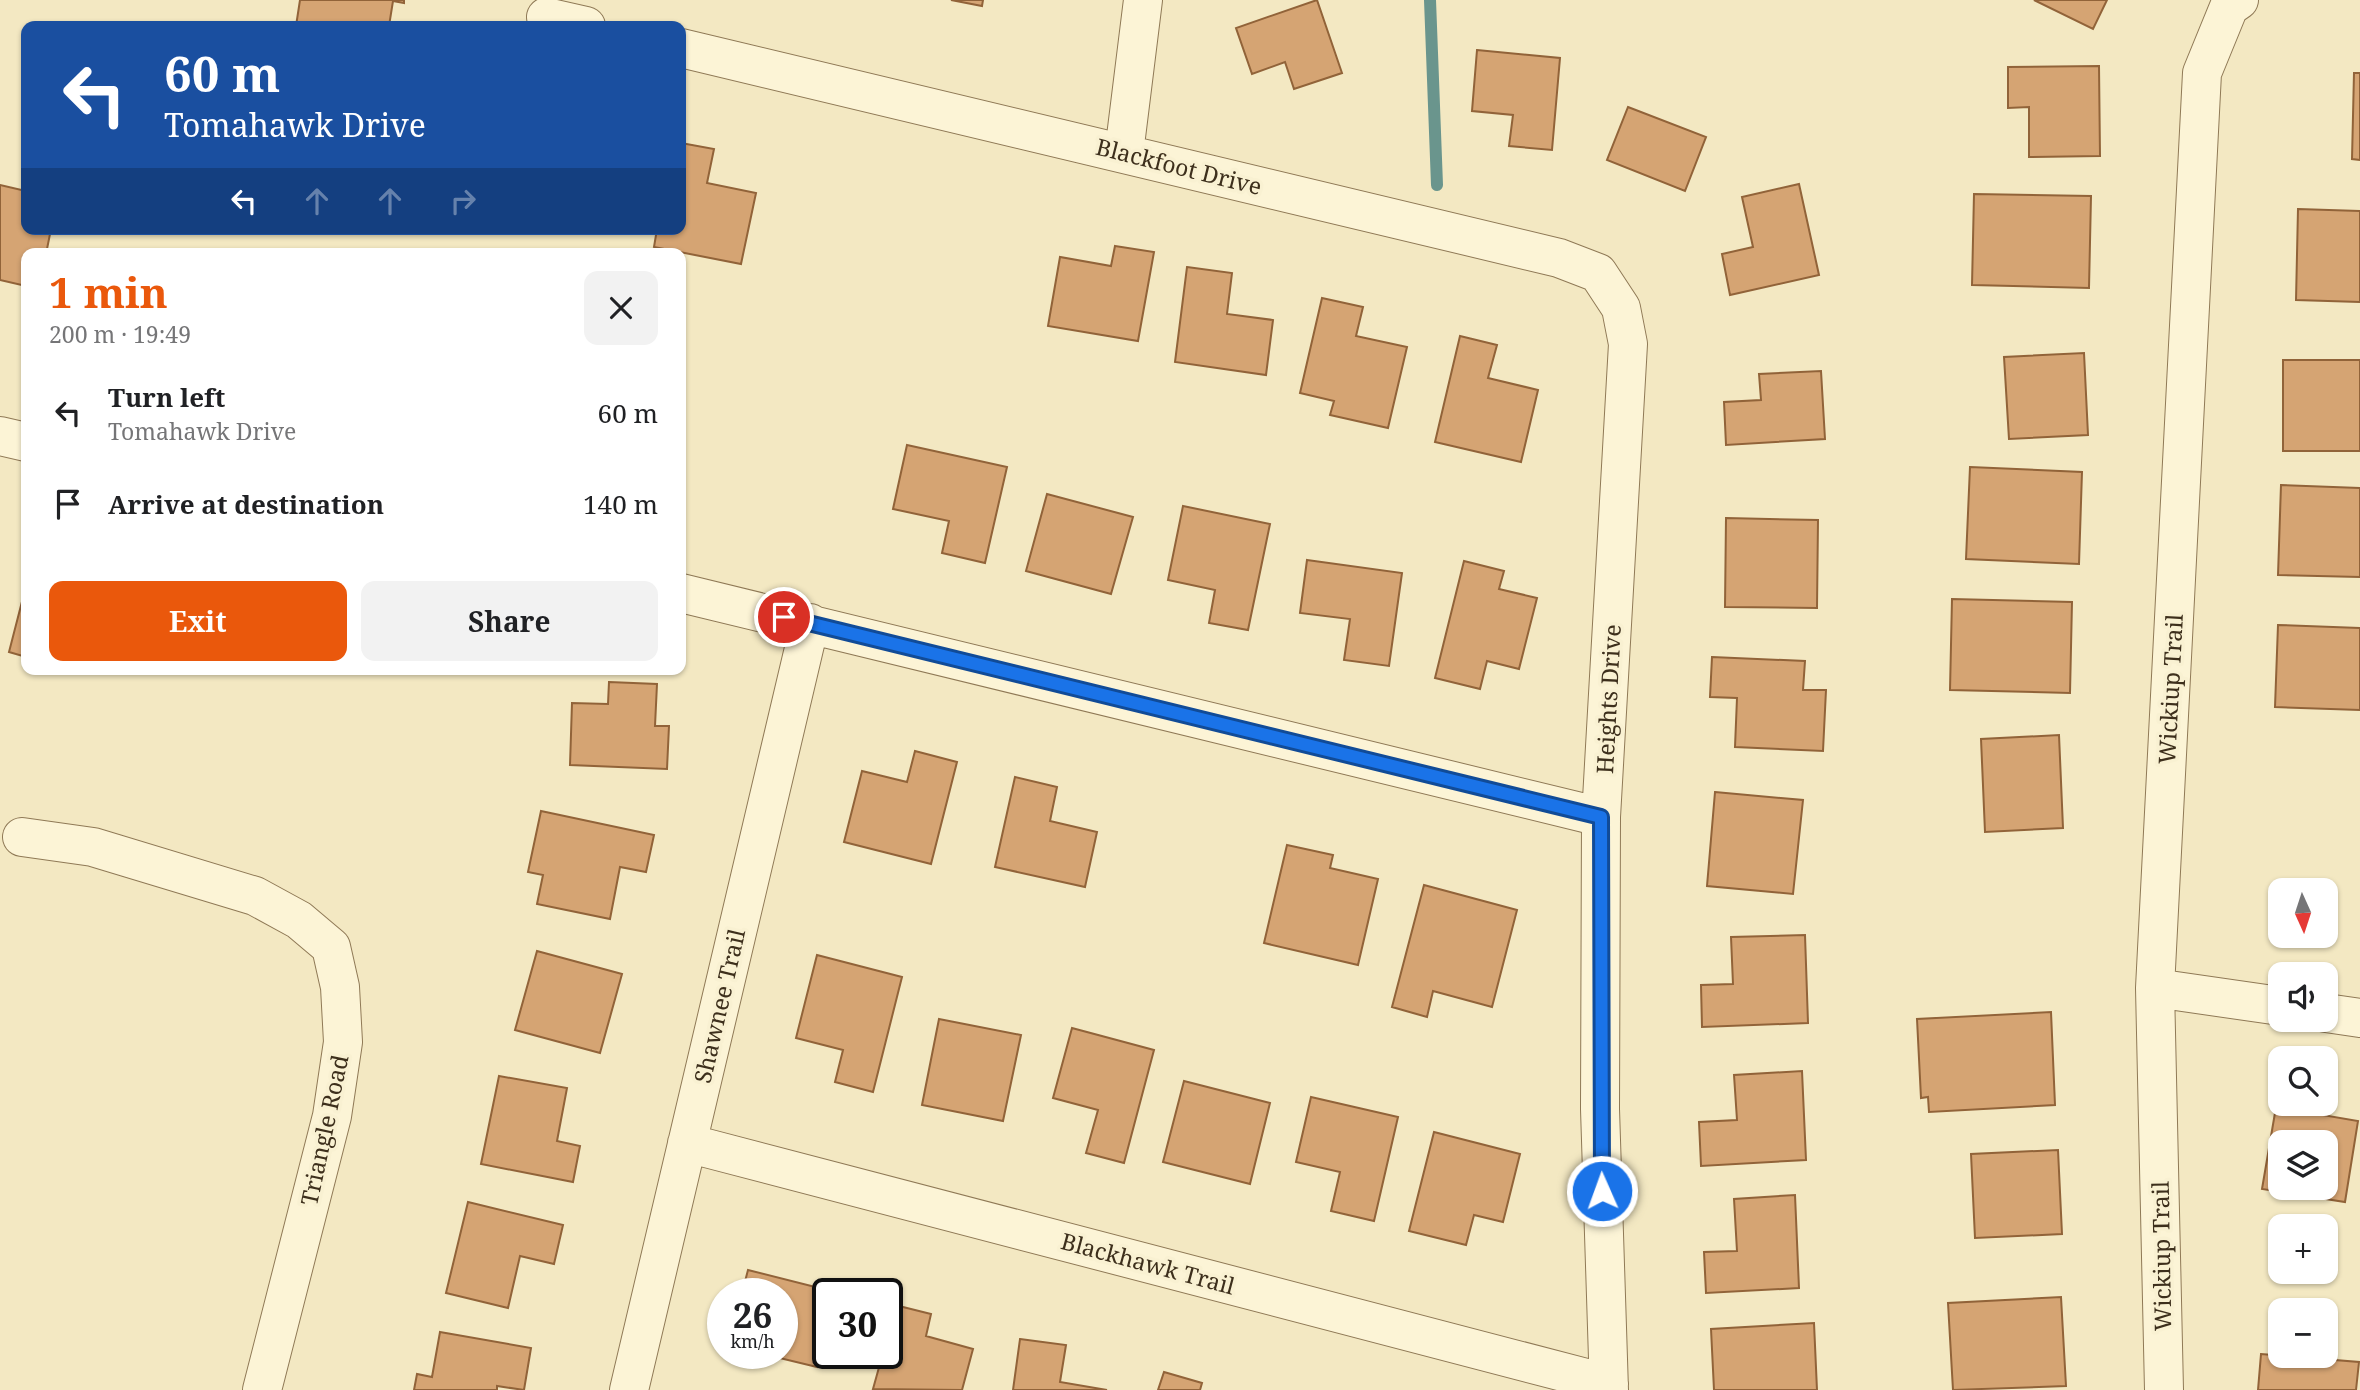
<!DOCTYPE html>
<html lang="en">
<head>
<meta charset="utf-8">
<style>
  :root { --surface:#fff; --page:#f2f2f2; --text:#202124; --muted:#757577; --accent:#ea580c }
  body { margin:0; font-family:"Noto Serif",serif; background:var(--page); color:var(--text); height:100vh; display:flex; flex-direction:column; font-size:26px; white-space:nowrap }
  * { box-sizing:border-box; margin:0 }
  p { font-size:23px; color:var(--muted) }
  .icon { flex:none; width:38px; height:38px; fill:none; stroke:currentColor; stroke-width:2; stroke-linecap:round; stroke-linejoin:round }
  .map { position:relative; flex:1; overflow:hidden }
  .drawer { position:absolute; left:21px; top:248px; width:665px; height:427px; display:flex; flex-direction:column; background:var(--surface); border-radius:14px; box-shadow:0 2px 5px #0004 }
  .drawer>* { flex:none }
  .guide { position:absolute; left:21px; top:21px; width:665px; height:214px; border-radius:14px; box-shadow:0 2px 5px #0004; background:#1a4fa0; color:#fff; overflow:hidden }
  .needle { width:46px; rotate:177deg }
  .tools { position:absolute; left:2268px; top:878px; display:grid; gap:14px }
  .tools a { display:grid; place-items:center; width:70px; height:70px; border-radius:14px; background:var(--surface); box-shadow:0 2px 5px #0004; font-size:35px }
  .speed { position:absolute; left:707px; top:1278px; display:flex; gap:14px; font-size:35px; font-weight:700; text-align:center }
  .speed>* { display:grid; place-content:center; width:91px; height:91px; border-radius:50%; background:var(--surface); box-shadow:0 2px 5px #0004; line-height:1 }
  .speed small { font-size:18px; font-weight:400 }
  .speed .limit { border:4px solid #111; border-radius:10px; background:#fff; color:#111 }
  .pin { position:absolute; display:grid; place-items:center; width:60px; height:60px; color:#fff; margin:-30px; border:4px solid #fff; border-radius:50%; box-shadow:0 2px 7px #0007 }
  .me { position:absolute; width:77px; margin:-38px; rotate:358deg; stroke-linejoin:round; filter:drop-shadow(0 0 5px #0008) }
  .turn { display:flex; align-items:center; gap:24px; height:147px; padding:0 28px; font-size:32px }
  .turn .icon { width:91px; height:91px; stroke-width:2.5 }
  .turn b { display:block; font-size:49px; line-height:60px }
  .lanes { display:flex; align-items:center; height:66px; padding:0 28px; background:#0003; justify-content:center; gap:35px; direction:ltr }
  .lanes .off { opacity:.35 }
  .round { display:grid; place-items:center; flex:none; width:74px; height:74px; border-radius:14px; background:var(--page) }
  .overview { display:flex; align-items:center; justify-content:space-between; height:119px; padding:0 28px }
  h1 { font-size:42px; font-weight:700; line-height:52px; color:var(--accent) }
  .button { display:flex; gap:14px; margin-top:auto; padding:14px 28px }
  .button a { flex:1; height:80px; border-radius:14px; background:var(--accent); color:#fff; font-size:28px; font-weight:700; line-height:80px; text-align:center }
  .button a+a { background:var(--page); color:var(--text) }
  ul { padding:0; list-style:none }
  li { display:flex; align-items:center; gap:21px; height:91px; padding:0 28px }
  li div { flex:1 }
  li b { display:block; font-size:26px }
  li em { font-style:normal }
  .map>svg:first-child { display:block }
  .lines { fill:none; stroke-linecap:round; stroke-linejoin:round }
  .stream { stroke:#6a958d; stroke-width:12 }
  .building { fill:#d5a473; stroke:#916339; stroke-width:2; fill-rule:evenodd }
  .minor-casing { stroke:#8f7956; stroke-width:40 }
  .minor { stroke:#fcf4d6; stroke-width:38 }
  .route-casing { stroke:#114b97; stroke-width:18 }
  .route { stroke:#1a73e8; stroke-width:12 }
  .labels { text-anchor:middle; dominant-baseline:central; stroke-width:7; stroke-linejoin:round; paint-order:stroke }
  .street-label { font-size:23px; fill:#3d2f1c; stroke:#f9f1d2 }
</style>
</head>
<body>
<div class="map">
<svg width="2360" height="1390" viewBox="0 0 2360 1390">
  <rect width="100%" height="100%" fill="#f3e8c2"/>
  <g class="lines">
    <path class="stream" d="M1430 0 1437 185"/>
  </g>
  <path class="building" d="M300 0H404V3L393 1 389 26H296Z
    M951 0H983L982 6Z
    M1317 0 1342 73 1294 89 1285 62 1252 74 1236 28Z
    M2034 0H2107L2093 29Z
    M1477 50 1560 58 1552 150 1509 146 1513 115 1472 111Z
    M2099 66 2100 156 2029 157V107L2008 108V67Z
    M2354 73H2360V160L2352 159Z
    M1628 107 1706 137 1685 191 1607 160Z
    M681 143 714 149 707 183 756 193 741 264 654 247 657 229H681Z
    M1799 184 1819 275 1730 295 1722 254 1753 247 1742 197Z
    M0 185 26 191V229H51L46 254H26V286L0 280Z
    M1974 194 2091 196 2089 288 1972 285Z
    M2298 209 2360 211V302L2296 300Z
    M1115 246 1154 252 1138 341 1048 326 1060 257 1111 266Z
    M1187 267 1232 273 1227 314 1273 320 1266 375 1175 362Z
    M1322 298 1363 307 1356 336 1407 347 1388 428 1330 415 1334 401 1300 393Z
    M1460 336 1497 345 1488 378 1538 390 1521 462 1435 442Z
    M2084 353 2088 435 2009 439 2004 357Z
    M2283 360H2360V451H2283Z
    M1821 371 1825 439 1726 445 1724 402 1761 400 1759 374Z
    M907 445 1007 467 985 563 942 553 949 521 893 509Z
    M1970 467 2082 472 2079 564 1966 559Z
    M2281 485 2360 488V577L2278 575Z
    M1047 494 1133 517 1111 594 1026 571Z
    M1183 506 1270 524 1248 630 1209 623 1215 590 1168 580Z
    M1726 518 1818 520 1817 608 1725 607Z
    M1307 560 1402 573 1389 666 1344 660 1350 619 1300 613Z
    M1464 561 1504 571 1499 589 1537 598 1519 669 1487 661 1480 689 1435 678Z
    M26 586V657L9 652Z
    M1952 599 2072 602 2070 693 1950 690Z
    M2278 625 2360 628V710L2275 707Z
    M1712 657 1805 661 1803 690H1826L1823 751 1735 747 1737 698 1710 697Z
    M609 682 657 684 655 726H669L667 769 570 765 572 703 608 704Z
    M2059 735 2063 828 1985 832 1981 739Z
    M915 751 957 762 931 864 844 842 862 771 907 782Z
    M1015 777 1057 787 1050 821 1097 832 1085 887 995 867Z
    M1715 792 1803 800 1793 894 1707 886Z
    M541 811 654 835 646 872 620 867 610 919 537 904 543 875 528 872Z
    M1287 845 1333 855 1330 868 1378 879 1358 965 1264 943Z
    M1424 885 1517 910 1492 1007 1433 991 1427 1017 1392 1007Z
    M1805 935 1808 1023 1702 1027 1701 985 1733 984 1731 937Z
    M537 951 622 974 600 1053 515 1030Z
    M817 955 902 977 873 1092 835 1082 843 1050 796 1038Z
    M2051 1012 2055 1105 1929 1112 1928 1097 1921 1098 1917 1019Z
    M939 1019 1021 1035 1003 1121 922 1105Z
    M1072 1028 1154 1050 1124 1163 1086 1153 1098 1110 1053 1098Z
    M1802 1071 1806 1160 1701 1166 1699 1122 1737 1120 1734 1075Z
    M499 1076 567 1088 557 1141 580 1146 573 1182 481 1164Z
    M1184 1081 1270 1103 1250 1184 1163 1162Z
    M1311 1097 1398 1117 1374 1221 1331 1211 1340 1172 1296 1162Z
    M2276 1107 2358 1121 2345 1202 2262 1189ZM2280 1143H2326V1188H2280Z
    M1434 1132 1520 1154 1503 1222 1474 1215 1466 1245 1409 1231Z
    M2058 1150 2062 1234 1975 1238 1971 1154Z
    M1795 1195 1799 1288 1706 1293 1704 1252 1737 1251 1734 1199Z
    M468 1202 563 1225 554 1264 520 1256 508 1308 446 1293Z
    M748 1270 835 1292 828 1293V1322L817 1367 759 1353H782V1293H742Z
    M2061 1297 2066 1386 1953 1390 1948 1303Z
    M895 1305 931 1314 926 1336 973 1349 962 1390 873 1389 883 1353H887V1336Z
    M1814 1323 1817 1390H1714L1711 1329Z
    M440 1332 531 1348 524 1390 497 1386V1390H414L417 1374 432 1377Z
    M1020 1339 1066 1345 1060 1382 1107 1390H1013Z
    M2261 1354 2359 1362 2356 1390H2258Z
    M1164 1372 1202 1383 1200 1390H1158Z"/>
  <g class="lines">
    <g class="minor-casing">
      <path id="minor" d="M546 17 586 26
        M681 48 1559 258 1598 273 1621 308 1628 344 1601 817 1600 1109 1609 1390
        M1124 153 1143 0
        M0 436 26 442
        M681 593 1601 817
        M22 837 93 847 255 896 299 920 331 947 340 987 343 1042 332 1116 262 1390
        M2155 988 2280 1006
        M2326 1013 2360 1018
        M687 1143 1609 1384
        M629 1390 810 623
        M2164 1390 2155 988 2202 73 2229 7 2239 0"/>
    </g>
    <use href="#minor" class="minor"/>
  </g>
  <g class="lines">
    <g class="route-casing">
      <path id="route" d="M784 617 1601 817 1602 1191"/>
    </g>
    <use href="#route" class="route"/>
  </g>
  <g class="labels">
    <g class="street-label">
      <text transform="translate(1179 166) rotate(14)">Blackfoot Drive</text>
      <text transform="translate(2170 689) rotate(-87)">Wickiup Trail</text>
      <text transform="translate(1608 699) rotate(-87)">Heights Drive</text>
      <text transform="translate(719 1006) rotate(-77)">Shawnee Trail</text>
      <text transform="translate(324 1130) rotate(-78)">Triangle Road</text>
      <text transform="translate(2161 1256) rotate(-91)">Wickiup Trail</text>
      <text transform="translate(1148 1263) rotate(15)">Blackhawk Trail</text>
    </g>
  </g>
</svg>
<div class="tools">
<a><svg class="needle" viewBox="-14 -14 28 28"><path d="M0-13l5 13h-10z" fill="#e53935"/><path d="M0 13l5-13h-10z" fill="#757577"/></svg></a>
<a><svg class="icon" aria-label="sound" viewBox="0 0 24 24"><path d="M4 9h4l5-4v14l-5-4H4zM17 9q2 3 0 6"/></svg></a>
<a><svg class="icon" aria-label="search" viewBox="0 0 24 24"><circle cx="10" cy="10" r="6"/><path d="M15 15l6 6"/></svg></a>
<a><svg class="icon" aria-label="layers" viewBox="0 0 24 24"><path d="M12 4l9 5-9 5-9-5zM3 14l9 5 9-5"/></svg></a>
<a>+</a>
<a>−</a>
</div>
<div class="speed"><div>26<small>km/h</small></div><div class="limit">30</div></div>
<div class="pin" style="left:784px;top:617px;background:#d93025"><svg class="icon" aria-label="arrive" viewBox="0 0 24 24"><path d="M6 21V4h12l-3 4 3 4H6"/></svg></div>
<svg class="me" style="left:1602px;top:1191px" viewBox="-20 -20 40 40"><circle r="17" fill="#1a73e8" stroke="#fff" stroke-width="3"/><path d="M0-11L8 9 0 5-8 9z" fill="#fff"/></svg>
<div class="guide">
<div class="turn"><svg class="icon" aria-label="left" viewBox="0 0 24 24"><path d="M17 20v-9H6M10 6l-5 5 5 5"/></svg><div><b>60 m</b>Tomahawk Drive</div></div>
<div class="lanes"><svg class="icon" aria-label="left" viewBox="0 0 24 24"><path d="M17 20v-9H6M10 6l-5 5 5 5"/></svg><svg class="icon off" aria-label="ahead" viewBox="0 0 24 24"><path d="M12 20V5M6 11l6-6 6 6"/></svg><svg class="icon off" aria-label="ahead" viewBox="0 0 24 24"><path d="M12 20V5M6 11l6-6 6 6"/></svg><svg class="icon off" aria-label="right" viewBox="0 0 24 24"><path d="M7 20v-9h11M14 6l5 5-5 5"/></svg></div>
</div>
<section class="drawer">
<div class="overview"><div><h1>1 min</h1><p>200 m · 19:49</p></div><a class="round"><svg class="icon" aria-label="close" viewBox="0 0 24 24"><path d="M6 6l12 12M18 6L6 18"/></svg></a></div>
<ul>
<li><svg class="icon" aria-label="left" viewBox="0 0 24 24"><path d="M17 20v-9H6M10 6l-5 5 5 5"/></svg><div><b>Turn left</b><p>Tomahawk Drive</p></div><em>60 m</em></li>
<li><svg class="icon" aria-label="arrive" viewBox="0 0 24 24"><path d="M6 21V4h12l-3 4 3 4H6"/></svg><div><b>Arrive at destination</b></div><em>140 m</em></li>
</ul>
<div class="button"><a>Exit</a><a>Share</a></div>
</section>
</div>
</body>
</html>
